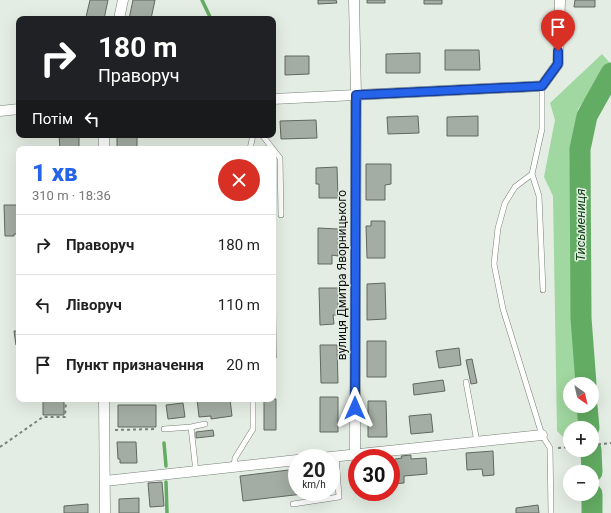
<!DOCTYPE html>
<html lang="uk">
<head>
<meta charset="utf-8">
<style>
  :root { --surface:#fff; --page:#f6f6f6; --text:#222; --muted:#767676; --line:#e0e0e0; --accent:#2563eb }
  body { margin:0; font-family:Roboto,sans-serif; background:var(--page); color:var(--text); height:100vh; display:flex; flex-direction:column; font-size:15px; white-space:nowrap }
  * { box-sizing:border-box; margin:0 }
  p { font-size:13px; color:var(--muted) }
  .icon { flex:none; width:22px; height:22px; fill:none; stroke:currentColor; stroke-width:2; stroke-linecap:round; stroke-linejoin:round }
  .map { position:relative; flex:1; overflow:hidden }
  .details { position:absolute; left:16px; top:146px; width:260px; height:256px; display:flex; flex-direction:column; background:var(--surface); border-radius:8px; box-shadow:0 4px 16px #0002 }
  .details>* { flex:none }
  .top-card { position:absolute; left:16px; top:16px; width:260px; height:122px; border-radius:8px; box-shadow:0 4px 16px #0002; background:#202124; color:#fff; overflow:hidden }
  .needle { width:26px; rotate:146deg }
  .buttons { position:absolute; left:563px; top:377px; display:grid; gap:8px }
  .buttons a { display:grid; place-items:center; width:36px; height:36px; border-radius:50%; background:var(--surface); box-shadow:0 4px 16px #0002; font-size:20px }
  .speed { position:absolute; left:288px; top:449px; display:flex; gap:8px; font-size:20px; font-weight:700; text-align:center }
  .speed>* { display:grid; place-content:center; width:52px; height:52px; border-radius:50%; background:var(--surface); box-shadow:0 4px 16px #0002; line-height:1 }
  .speed small { font-size:10px; font-weight:400 }
  .speed .limit { border:6px solid #d22; background:#fff; color:#111 }
  .pin { position:absolute; display:grid; place-items:center; width:34px; height:34px; color:#fff; margin:-41px -17px; border-radius:50% 50% 50% 0; rotate:-45deg; box-shadow:0 0 4px #0007 }
  .pin .icon { rotate:45deg }
  .me { position:absolute; width:44px; margin:-22px; rotate:0deg; stroke-linejoin:round; filter:drop-shadow(0 0 3px #0008) }
  .turn { display:flex; align-items:center; gap:14px; height:84px; padding:0 16px; font-size:18px }
  .turn .icon { width:52px; height:52px; stroke-width:2.5 }
  .turn b { display:block; font-size:28px; line-height:34px }
  .then { display:flex; align-items:center; height:38px; padding:0 16px; background:#0003; gap:8px; font-size:15px }
  .round { display:grid; place-items:center; flex:none; width:42px; height:42px; border-radius:21px; background:var(--page) }
  .summary { display:flex; align-items:center; justify-content:space-between; height:68px; padding:0 16px }
  h1 { font-size:24px; font-weight:800; line-height:30px; color:var(--accent) }
  ul { padding:0; list-style:none }
  li { display:flex; align-items:center; gap:12px; height:60px; padding:0 16px; border-top:1px solid var(--line) }
  li div { flex:1 }
  li b { display:block; font-size:15px }
  li em { font-style:normal }
  .map>svg:first-child { display:block }
  .green { fill:#a1d7a0 }
  .lines { fill:none; stroke-linecap:round; stroke-linejoin:round }
  .stream { stroke:#63ac63; stroke-width:3.5 }
  .river { stroke:#63ac63; stroke-width:21 }
  .building { fill:#a4ada4; stroke:#60685f }
  .service-casing { stroke:#788078; stroke-width:6 }
  .minor-casing { stroke:#788078; stroke-width:11 }
  .path { stroke:#7a807a; stroke-width:2; stroke-dasharray:3 3; stroke-linecap:butt }
  .service { stroke:#fff; stroke-width:5 }
  .minor { stroke:#fff; stroke-width:10 }
  .route-casing { stroke:#184099; stroke-width:10 }
  .route { stroke:#2563eb; stroke-width:7 }
  .labels { text-anchor:middle; dominant-baseline:central; stroke-width:3; stroke-linejoin:round; paint-order:stroke }
  .street-label { font-size:12px; fill:#0b0e0b; stroke:#e4ede4 }
  .water-label { font-size:13px; font-style:italic; fill:#124615; stroke:#e4ede4 }
</style>
</head>
<body>
<div class="map">
<svg width="611" height="513" viewBox="0 0 611 513">
  <rect width="100%" height="100%" fill="#e4ede4"/>
  <path class="green" d="M602 54 610 63 578 109 570 148 572 318 578 384H570V406H580L582 428H570V437L565 439 557 431 553 196 544 177 555 120 550 103Z"/>
  <g class="lines">
    <path class="stream" d="M202 0 211 19
      M164 443 166 466
      M166 482 167 513"/>
    <path class="river" d="M586 384 581 318 580 149 587 116 611 73
      M587 406 589 428
      M591 450 592 472
      M592 513V494"/>
  </g>
  <path class="building" d="M90 0H108L104 19 86 17Z
    M133 0H155L151 19H129Z
    M318 0H336L337 3 318 4Z
    M367 0H385V3H367Z
    M424 0H442V4H424Z
    M575 0H595V7H574Z
    M445 50H479L480 70H445Z
    M420 53V73H386V54Z
    M285 56H309V74L285 75Z
    M418 116 419 133 388 134 387 117Z
    M478 116V136H447V117Z
    M316 120 317 138 281 139 280 121Z
    M59 135H79V149H60Z
    M117 135H137V147H117Z
    M273 156H274V246H273Z
    M366 164H391V184L385 185V200H366Z
    M337 167 338 198H319V184H316V168Z
    M4 205H19V234H14V236H5Z
    M371 221H385V258H367L366 226H371Z
    M318 228 338 229V256L332 255V264H318Z
    M273 271H275L276 358H273Z
    M385 283 386 319 367 320V284Z
    M319 288H338V315H333L334 324 320 325Z
    M14 331H19V345H16Z
    M367 341H386V377H367Z
    M320 345H337L338 383H321Z
    M459 348 461 365 439 368 436 351Z
    M472 359 477 383 471 384 466 360Z
    M443 380 445 391 414 395 413 384Z
    M320 397H338V432H320Z
    M43 399H64V415H43Z
    M197 399H230L232 416 211 419V416L199 417Z
    M264 399H276V430H264Z
    M368 401H386L387 437H368Z
    M183 403 185 417 168 419 166 405Z
    M118 405H156V427H118Z
    M431 414 433 432 411 434 409 416Z
    M213 430 214 436 196 438V432Z
    M117 442H136L137 463H120V459H118Z
    M493 451 494 475 483 476 482 469 467 470 466 453Z
    M411 455V459L426 458 427 474 404 476V483L391 484V462L395 461V459L402 458 401 456Z
    M297 469V492H320L243 501 240 476Z
    M162 482 164 506 150 507 148 483Z
    M139 498V513H119V499Z
    M88 504V513H64V506Z
    M538 505 539 513H516V508Z"/>
  <g class="lines">
    <g class="service-casing">
      <path id="service" d="M542 86V129L532 174 515 187 505 203 498 228 494 264 503 309 542 435 550 448 551 513
        M262 135 280 158 281 215
        M250 149 253 135
        M532 174 539 196 543 290
        M466 382 477 442
        M164 429 191 427
        M234 467 235 458 253 429V399
        M196 472 191 427 205 424
        M293 504 339 497 336 456"/>
    </g>
    <g class="minor-casing">
      <path id="minor" d="M354 0 356 95 355 455
        M119 19 123 0
        M273 99 542 86 558 64 560 0
        M0 111 19 109
        M104 149V135
        M104 399 105 513
        M321 458 542 435
        M105 481 297 460"/>
    </g>
    <path class="path" d="M115 430 157 429
      M592 445 611 443
      M0 447 43 417H65L66 399
      M558 448 570 447"/>
    <use href="#service" class="service"/>
    <use href="#minor" class="minor"/>
  </g>
  <g class="lines">
    <g class="route-casing">
      <path id="route" d="M355 408 356 95 542 86 558 64V51"/>
    </g>
    <use href="#route" class="route"/>
  </g>
  <g class="labels">
    <g class="street-label">
      <text transform="translate(342 275) rotate(-90)">вулиця Дмитра Яворницького</text>
    </g>
    <g class="water-label">
      <text transform="translate(580 225) rotate(-90)">Тисьмениця</text>
    </g>
  </g>
</svg>
<div class="buttons">
<a><svg class="needle" viewBox="-14 -14 28 28"><path d="M0-13l5 13h-10z" fill="#e53935"/><path d="M0 13l5-13h-10z" fill="#767676"/></svg></a>
<a>+</a>
<a>−</a>
</div>
<div class="speed"><div>20<small>km/h</small></div><div class="limit">30</div></div>
<div class="pin" style="left:558px;top:51px;background:#d93025"><svg class="icon" aria-label="arrive" viewBox="0 0 24 24"><path d="M6 21V4h12l-3 4 3 4H6"/></svg></div>
<svg class="me" style="left:355px;top:408px" viewBox="-20 -20 40 40"><path d="M0-17L14 15 0 8-14 15z" fill="#2563eb" stroke="#fff" stroke-width="4"/></svg>
<div class="top-card">
<div class="turn"><svg class="icon" aria-label="right" viewBox="0 0 24 24"><path d="M7 20v-9h11M14 6l5 5-5 5"/></svg><div><b>180 m</b>Праворуч</div></div>
<div class="then">Потім<svg class="icon" aria-label="left" viewBox="0 0 24 24"><path d="M17 20v-9H6M10 6l-5 5 5 5"/></svg></div>
</div>
<section class="details">
<div class="summary"><div><h1>1 хв</h1><p>310 m · 18:36</p></div><a class="round" style="background:#d93025;color:#fff"><svg class="icon" aria-label="close" viewBox="0 0 24 24"><path d="M6 6l12 12M18 6L6 18"/></svg></a></div>
<ul>
<li><svg class="icon" aria-label="right" viewBox="0 0 24 24"><path d="M7 20v-9h11M14 6l5 5-5 5"/></svg><div><b>Праворуч</b></div><em>180 m</em></li>
<li><svg class="icon" aria-label="left" viewBox="0 0 24 24"><path d="M17 20v-9H6M10 6l-5 5 5 5"/></svg><div><b>Ліворуч</b></div><em>110 m</em></li>
<li><svg class="icon" aria-label="arrive" viewBox="0 0 24 24"><path d="M6 21V4h12l-3 4 3 4H6"/></svg><div><b>Пункт призначення</b></div><em>20 m</em></li>
</ul>
</section>
</div>
</body>
</html>
